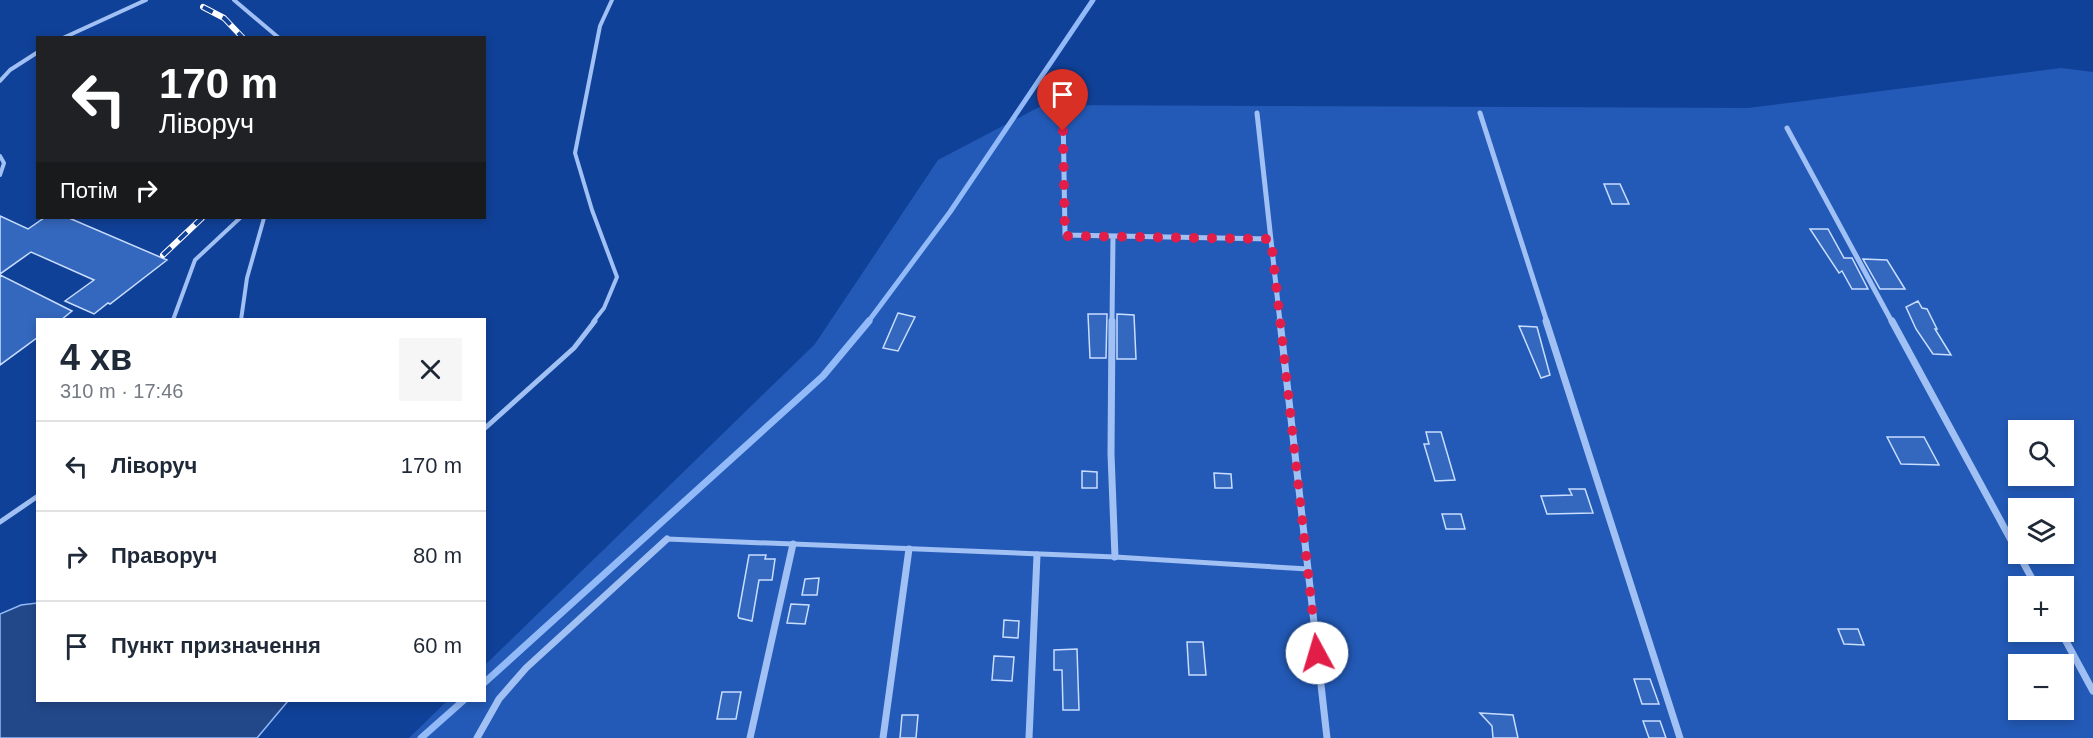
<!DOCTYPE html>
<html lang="uk">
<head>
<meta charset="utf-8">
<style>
  :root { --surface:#fff; --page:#f6f6f7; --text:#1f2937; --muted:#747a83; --line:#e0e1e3 }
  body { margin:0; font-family:Arial,sans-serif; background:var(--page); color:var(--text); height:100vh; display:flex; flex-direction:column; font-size:22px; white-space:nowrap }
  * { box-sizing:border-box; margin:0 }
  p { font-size:20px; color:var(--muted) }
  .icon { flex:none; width:33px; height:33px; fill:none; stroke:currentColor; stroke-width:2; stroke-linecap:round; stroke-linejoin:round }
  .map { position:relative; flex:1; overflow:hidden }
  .details { position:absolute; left:36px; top:318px; width:450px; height:384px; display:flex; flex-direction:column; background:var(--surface); border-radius:0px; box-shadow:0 3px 9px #0003 }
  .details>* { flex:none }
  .top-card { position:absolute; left:36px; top:36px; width:450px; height:183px; border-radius:0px; box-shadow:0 3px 9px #0003; background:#202124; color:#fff; overflow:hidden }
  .buttons { position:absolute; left:2008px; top:420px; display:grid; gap:12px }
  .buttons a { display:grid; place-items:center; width:66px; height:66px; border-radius:0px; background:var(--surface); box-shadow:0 3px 9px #0003; font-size:30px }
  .pin { position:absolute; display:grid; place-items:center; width:51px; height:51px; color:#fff; margin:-62px -26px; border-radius:50% 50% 50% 0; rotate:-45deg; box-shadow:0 0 6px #0007 }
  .pin .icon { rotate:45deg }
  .me { position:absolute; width:66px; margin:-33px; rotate:354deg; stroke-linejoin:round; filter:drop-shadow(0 0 4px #0008) }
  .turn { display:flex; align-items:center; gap:21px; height:126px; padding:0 24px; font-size:27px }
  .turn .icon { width:78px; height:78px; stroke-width:2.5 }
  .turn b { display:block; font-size:42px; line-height:51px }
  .then { display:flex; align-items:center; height:57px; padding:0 24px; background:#0003; gap:12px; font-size:22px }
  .round { display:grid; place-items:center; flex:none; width:63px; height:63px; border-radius:0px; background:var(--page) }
  .overview { display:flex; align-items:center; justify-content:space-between; height:102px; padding:0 24px }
  h1 { font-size:36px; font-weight:700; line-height:45px }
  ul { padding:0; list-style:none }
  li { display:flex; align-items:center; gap:18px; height:90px; padding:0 24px; border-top:2px solid var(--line) }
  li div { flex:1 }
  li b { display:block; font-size:22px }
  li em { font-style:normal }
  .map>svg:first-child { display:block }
  .green { fill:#235ab7; fill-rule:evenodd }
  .water { fill:#23488a; stroke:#92baf8; stroke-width:1.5 }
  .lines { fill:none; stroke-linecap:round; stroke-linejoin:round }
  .stream-far1 { stroke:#92baf8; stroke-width:5 }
  .stream { stroke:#92baf8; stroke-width:7 }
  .building { fill:#3468be; stroke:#c9ddfe; stroke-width:1.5 }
  .lane-far1 { stroke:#a1c0f4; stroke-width:4 }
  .lane { stroke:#a1c0f4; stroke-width:5 }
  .street-far1 { stroke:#a1c0f4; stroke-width:5 }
  .street { stroke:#a1c0f4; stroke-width:7 }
  .rail-casing { stroke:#fff; stroke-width:6 }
  .rail { stroke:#104198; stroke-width:4; stroke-dasharray:11; stroke-linecap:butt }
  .route { stroke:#e11d48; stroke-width:10; stroke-dasharray:0 18 }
</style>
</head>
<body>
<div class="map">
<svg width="2093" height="738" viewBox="0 0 2093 738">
  <rect width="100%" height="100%" fill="#104198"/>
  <path class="green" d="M2061 68 2093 72V738H409L447 701 484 700 485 665 815 344 938 160 1043 105 1748 108ZM2019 430H2064V476H2019ZM2019 508H2064V554H2019ZM2019 586H2064V632H2019ZM2019 664H2064V710H2019Z"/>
  <path class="water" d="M37 603 38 700 288 701 257 738H0V614L21 605Z"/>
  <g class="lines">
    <path class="stream-far1" d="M868 322 950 212 1093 0"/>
    <path class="stream" d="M484 683 823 376 869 321
      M421 738 464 700"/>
  </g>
  <path class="building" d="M1604 184H1620L1629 204H1612Z
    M0 216 28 229 44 218H69L167 260 110 304 108 303 94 314 65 301 94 280 31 252 0 274Z
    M1810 229H1828L1844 258H1852L1868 289H1852L1842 271 1839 273Z
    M1863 259 1887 260 1905 289H1880Z
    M0 275 72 311 61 320H38V337L0 365Z
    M1918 301 1922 308 1927 309 1937 329H1935L1951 355 1933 354 1916 329 1906 307Z
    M898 313 915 317 898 351 883 348Z
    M1088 314H1107L1106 358H1090Z
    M1117 314 1134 315 1136 359H1117Z
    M1519 326 1537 327 1550 375 1541 378Z
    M1426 432H1441L1455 480 1435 481 1424 444H1429Z
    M1887 437H1924L1939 465 1901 464Z
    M1082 471 1097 472V488H1082Z
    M1214 473 1231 474 1232 488H1215Z
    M1569 489H1585L1593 513 1547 514 1541 496 1572 495Z
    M1442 514H1461L1465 529H1446Z
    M749 555H766L765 559H775L772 580H759L752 621 739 618 738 616Z
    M819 578 817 595H802L805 579Z
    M791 604 809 605 805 624 787 623Z
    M1004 620 1019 621 1018 638 1003 637Z
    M1838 629H1858L1864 645 1844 644Z
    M1187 642H1203L1206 675H1189Z
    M1077 649 1079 710H1063L1062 670H1054V650Z
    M994 656 1014 657 1012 681 992 680Z
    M1634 679H1650L1659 704H1642Z
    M722 692H741L736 719H717Z
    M1480 713 1513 715 1518 738H1493L1492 726Z
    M902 715H918L916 738H900Z
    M1643 721H1660L1666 738H1649Z"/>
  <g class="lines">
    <path class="lane-far1" d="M234 0 279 38
      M63 38 146 0
      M0 81 10 70 38 52
      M0 156 4 163 0 175
      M173 320 195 260 240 218
      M241 320 247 278 264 218
      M593 322 604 308 617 277 592 210 575 153 600 26 612 0"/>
    <path class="lane" d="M484 429 574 348 595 321
      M0 522 38 496
      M667 539 1115 557 1308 569"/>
    <path class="street-far1" d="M1063 110 1065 235 1271 239
      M1257 113 1280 322
      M1480 113 1547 322
      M1787 128 1892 322
      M1112 322 1113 236"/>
    <path class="street" d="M1112 321 1111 454 1115 557
      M1280 321 1327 738
      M1546 321 1680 738
      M1892 321 2036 586
      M2061 632 2093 691
      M477 738 499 699 526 668 667 539
      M750 738 793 544
      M883 738 909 549
      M1029 738 1037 555"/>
    <g class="rail-casing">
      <path id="rail" d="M203 7 224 18 243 38
        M163 255 202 218"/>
    </g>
    <use href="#rail" class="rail"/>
  </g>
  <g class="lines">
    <path class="route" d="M1063 131 1065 236 1271 239 1317 653"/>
  </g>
</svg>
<div class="buttons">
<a><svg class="icon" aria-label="search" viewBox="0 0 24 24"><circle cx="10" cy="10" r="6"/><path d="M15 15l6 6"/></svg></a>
<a><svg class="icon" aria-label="layers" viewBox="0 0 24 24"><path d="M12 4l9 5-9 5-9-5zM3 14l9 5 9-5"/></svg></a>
<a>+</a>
<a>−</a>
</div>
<div class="pin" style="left:1063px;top:131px;background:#d93025"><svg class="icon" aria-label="arrive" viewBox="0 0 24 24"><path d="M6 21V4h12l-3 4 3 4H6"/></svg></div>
<svg class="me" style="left:1317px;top:653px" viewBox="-20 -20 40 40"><circle r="19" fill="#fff"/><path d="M0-13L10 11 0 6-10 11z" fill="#e11d48"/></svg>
<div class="top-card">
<div class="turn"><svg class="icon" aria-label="left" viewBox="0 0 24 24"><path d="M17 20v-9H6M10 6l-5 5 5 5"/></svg><div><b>170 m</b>Ліворуч</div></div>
<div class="then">Потім<svg class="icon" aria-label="right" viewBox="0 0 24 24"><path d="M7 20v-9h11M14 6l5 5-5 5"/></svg></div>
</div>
<section class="details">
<div class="overview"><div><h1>4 хв</h1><p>310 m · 17:46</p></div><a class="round"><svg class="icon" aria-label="close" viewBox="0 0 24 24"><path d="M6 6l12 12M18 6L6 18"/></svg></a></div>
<ul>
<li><svg class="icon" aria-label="left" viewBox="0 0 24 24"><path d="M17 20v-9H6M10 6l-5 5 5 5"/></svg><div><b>Ліворуч</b></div><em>170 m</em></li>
<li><svg class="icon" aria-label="right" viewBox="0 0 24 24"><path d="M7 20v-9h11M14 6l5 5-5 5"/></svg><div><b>Праворуч</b></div><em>80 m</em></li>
<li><svg class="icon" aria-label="arrive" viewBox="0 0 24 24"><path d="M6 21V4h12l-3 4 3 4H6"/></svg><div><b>Пункт призначення</b></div><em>60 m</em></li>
</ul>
</section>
</div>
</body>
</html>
